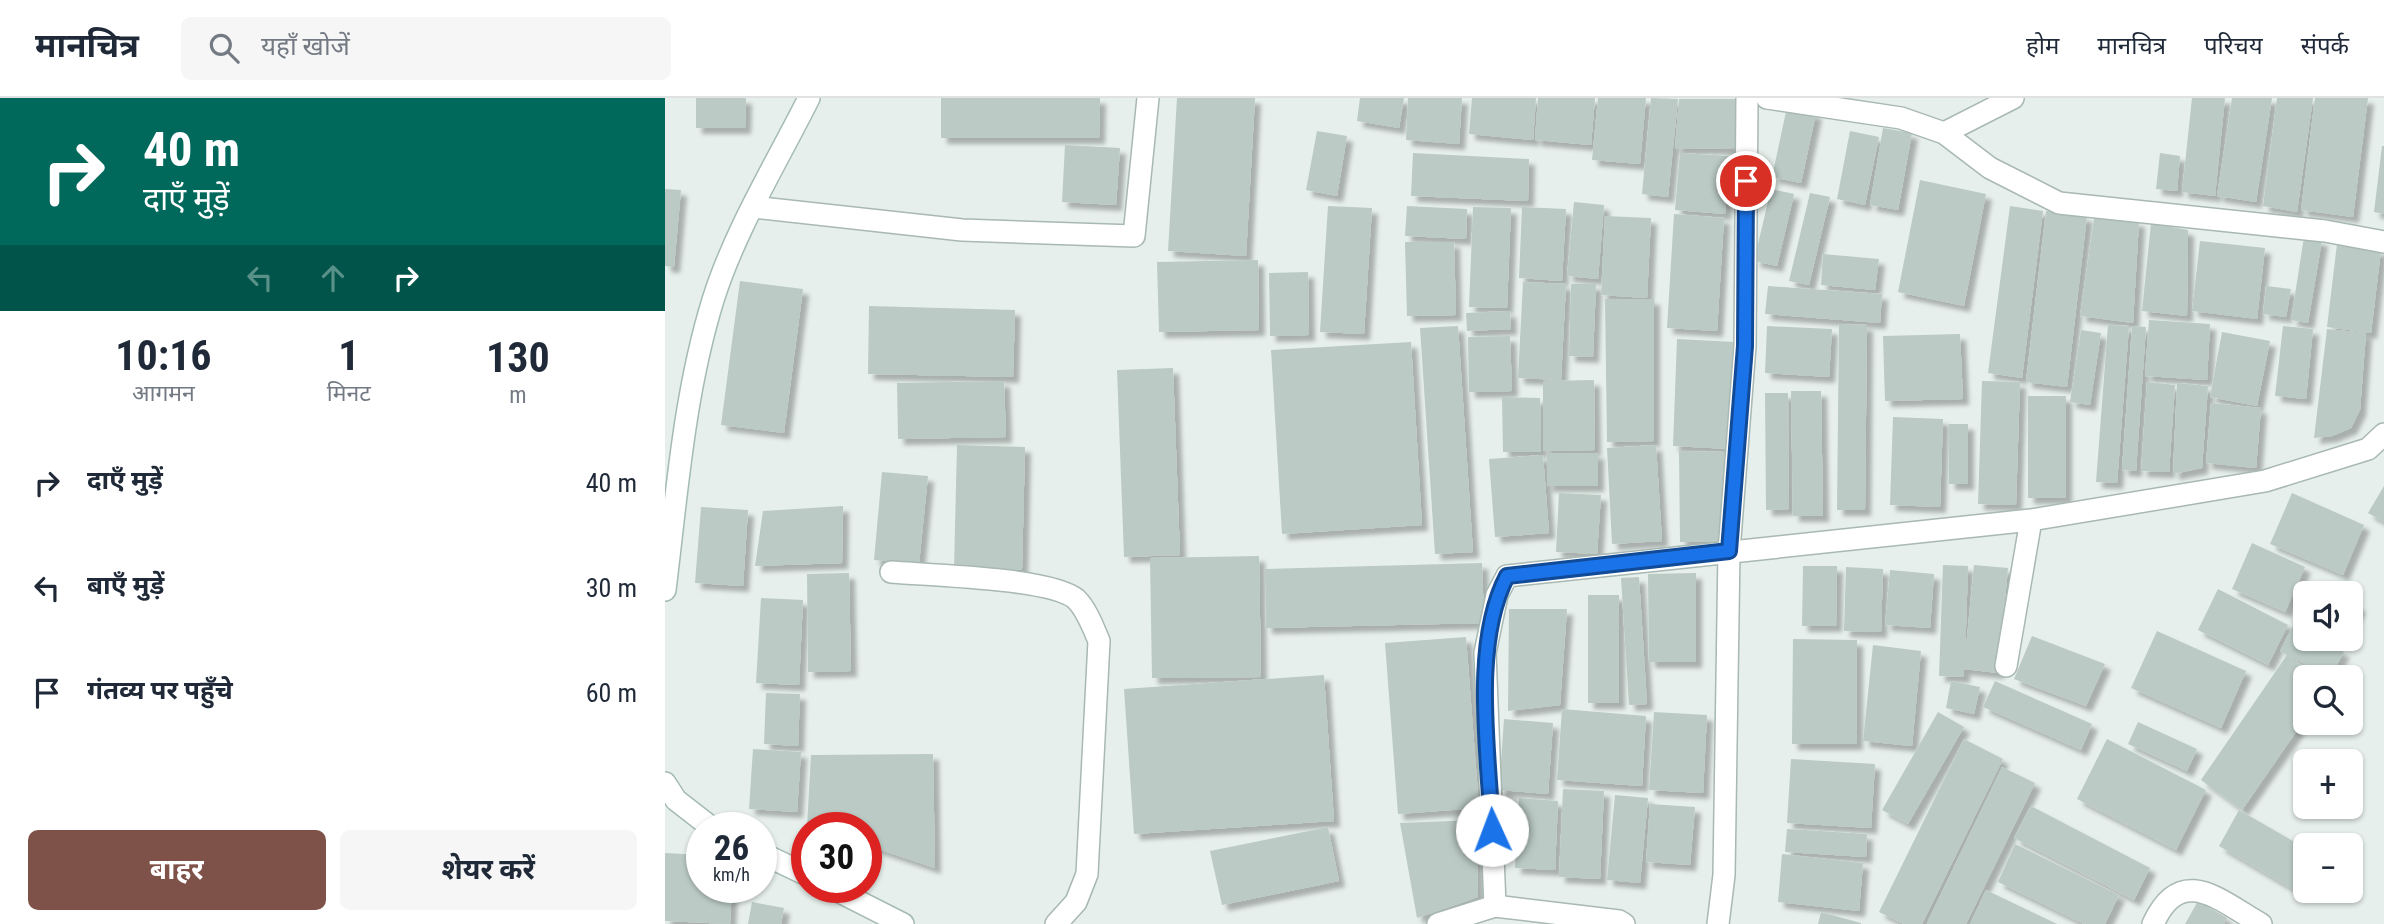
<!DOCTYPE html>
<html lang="hi">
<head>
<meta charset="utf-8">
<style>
  :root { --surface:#fff; --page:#f6f6f7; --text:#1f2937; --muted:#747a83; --line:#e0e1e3; --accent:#7f5249 }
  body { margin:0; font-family:"Roboto Condensed","Noto Sans Devanagari",sans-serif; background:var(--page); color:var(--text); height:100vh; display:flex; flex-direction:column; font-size:26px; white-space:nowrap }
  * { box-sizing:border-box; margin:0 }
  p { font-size:23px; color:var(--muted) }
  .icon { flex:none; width:38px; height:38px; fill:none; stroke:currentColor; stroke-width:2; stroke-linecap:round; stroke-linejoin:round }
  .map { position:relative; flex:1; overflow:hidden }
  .panel { display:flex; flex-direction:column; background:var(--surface); width:665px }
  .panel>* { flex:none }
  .banner { background:#00695c; color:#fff; overflow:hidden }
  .fabs { position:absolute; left:1628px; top:483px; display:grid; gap:14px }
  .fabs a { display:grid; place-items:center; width:70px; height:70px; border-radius:10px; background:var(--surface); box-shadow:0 2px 5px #0004; font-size:35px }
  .speed { position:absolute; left:21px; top:714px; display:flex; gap:14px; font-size:35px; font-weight:700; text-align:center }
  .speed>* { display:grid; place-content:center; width:91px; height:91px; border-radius:50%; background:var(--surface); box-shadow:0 2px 5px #0004; line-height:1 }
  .speed small { font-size:18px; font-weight:400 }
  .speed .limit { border:10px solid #d22; background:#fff; color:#111 }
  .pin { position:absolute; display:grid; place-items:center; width:60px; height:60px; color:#fff; margin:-30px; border:4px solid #fff; border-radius:50%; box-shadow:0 2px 7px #0007 }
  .me { position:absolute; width:77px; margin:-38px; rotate:358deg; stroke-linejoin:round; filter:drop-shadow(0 0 5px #0008) }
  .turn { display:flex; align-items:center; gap:24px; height:147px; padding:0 28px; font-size:32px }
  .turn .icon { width:91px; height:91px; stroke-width:2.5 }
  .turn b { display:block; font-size:49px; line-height:60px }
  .lanes { display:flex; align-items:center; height:66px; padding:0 28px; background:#0003; justify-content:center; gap:35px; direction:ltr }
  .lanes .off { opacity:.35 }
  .eta { display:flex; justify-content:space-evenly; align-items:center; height:119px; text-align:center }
  .eta b { font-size:42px; font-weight:700; line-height:49px }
  .primary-button { display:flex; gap:14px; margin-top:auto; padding:14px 28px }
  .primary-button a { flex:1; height:80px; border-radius:10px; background:var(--accent); color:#fff; font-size:28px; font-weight:700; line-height:80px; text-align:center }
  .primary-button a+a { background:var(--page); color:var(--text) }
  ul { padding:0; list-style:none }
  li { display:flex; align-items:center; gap:21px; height:105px; padding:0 28px }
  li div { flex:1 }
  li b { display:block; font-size:26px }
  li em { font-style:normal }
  header { display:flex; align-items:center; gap:42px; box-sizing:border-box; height:98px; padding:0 35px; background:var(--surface); border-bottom:2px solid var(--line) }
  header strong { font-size:33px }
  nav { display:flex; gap:38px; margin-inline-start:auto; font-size:24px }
  .search { width:490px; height:63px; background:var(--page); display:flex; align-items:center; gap:18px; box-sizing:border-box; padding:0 24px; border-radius:10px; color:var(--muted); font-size:26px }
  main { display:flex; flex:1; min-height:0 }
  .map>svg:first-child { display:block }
  .building { fill:#bbcac4; filter:url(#shadow) }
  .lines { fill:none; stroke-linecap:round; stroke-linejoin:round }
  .street-casing { stroke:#a8b8b2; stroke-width:24 }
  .secondary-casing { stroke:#a4bbb3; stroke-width:24 }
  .street { stroke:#fff; stroke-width:21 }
  .secondary { stroke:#fff; stroke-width:21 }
  .route-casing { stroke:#114b97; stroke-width:18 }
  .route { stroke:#1a73e8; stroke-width:12 }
</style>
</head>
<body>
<header>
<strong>मानचित्र</strong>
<div class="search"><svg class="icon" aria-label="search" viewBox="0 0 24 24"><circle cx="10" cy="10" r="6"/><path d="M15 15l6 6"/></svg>यहाँ खोजें</div>
<nav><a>होम</a><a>मानचित्र</a><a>परिचय</a><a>संपर्क</a></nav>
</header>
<main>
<section class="panel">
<div class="banner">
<div class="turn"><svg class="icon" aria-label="right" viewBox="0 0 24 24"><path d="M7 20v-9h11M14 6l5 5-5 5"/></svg><div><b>40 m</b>दाएँ मुड़ें</div></div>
<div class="lanes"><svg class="icon off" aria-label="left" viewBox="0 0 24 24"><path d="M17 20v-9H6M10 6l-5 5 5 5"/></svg><svg class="icon off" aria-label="ahead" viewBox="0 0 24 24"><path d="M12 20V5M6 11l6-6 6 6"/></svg><svg class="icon" aria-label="right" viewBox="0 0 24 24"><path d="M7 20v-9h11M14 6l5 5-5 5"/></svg></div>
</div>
<div class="eta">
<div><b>10:16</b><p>आगमन</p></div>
<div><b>1</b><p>मिनट</p></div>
<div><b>130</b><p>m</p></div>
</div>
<ul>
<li><svg class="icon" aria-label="right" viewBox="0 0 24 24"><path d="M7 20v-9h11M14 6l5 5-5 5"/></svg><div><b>दाएँ मुड़ें</b></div><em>40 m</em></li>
<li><svg class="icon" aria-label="left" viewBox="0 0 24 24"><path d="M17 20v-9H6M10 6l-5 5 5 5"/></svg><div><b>बाएँ मुड़ें</b></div><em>30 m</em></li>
<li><svg class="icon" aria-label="arrive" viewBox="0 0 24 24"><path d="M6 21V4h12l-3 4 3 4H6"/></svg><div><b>गंतव्य पर पहुँचे</b></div><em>60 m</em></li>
</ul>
<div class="primary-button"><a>बाहर</a><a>शेयर करें</a></div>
</section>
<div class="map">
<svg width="1719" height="826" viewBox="0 0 1719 826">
  <defs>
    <filter id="shadow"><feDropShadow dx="6" dy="6" stdDeviation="2" flood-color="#0004"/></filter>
  </defs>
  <rect width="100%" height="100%" fill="#e6efeb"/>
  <path class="building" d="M31 0H81L80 30H31Z
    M276 0H435L434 40H276Z
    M512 0H590L581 158 503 153Z
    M695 0H739L734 30 692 23Z
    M743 0H797L794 46 741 42Z
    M807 0H871L868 42 804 36Z
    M873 0H930L926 47 870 42Z
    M933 0H981L975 66 927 62Z
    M986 0 1013 1 1003 99 977 96Z
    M1527 0H1560L1550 98 1517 94Z
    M1567 0H1607L1591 104 1552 98Z
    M1612 0H1648L1632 114 1598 108Z
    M1650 0H1703L1688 119 1636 112Z
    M1014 1H1075L1076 50 1010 51Z
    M1122 9 1151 15 1136 85 1107 79Z
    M1218 30 1247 35 1233 112 1205 107Z
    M652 33 682 38 672 98 641 92Z
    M1185 33 1214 39 1200 107 1172 101Z
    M400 47 455 50 451 107 397 104Z
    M1717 48H1719V116L1709 114Z
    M748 55 864 61 863 103 746 98Z
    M1015 55 1064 58 1060 116 1010 112Z
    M1495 55 1515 58 1512 93 1491 91Z
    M1255 82 1321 96 1299 208 1233 194Z
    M0 91 16 92 9 169 0 168Z
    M1106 91 1129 96 1112 168 1089 163Z
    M1145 95 1165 99 1144 187 1124 183Z
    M909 104 939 107 933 181 902 178Z
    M663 108 707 110 699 236 655 234Z
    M742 108 802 111 801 141 740 138Z
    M1345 108 1378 113 1357 280 1323 275Z
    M808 109 846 110 842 210 804 209Z
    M857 109 901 111 897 183 854 180Z
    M1381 113 1422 118 1402 289 1361 284Z
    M1009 116 1059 120 1052 233 1002 230Z
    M940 118 986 120 982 200 936 197Z
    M1429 120 1474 123 1468 225 1415 218Z
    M1486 125 1523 132 1522 218 1477 213Z
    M1639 139 1657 142 1643 225 1626 222Z
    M1535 143 1600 150 1592 221 1527 213Z
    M740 144H789L791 217 742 218Z
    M1672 146 1716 152 1706 235 1662 229Z
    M1158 156 1214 161 1210 192 1156 187Z
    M593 162 594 232 494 234 492 164Z
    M643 174 644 237 605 238 604 175Z
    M75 183 138 191 119 335 56 327Z
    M858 184 901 186 896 282 853 280Z
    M906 186H931L928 259 904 258Z
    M1103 188 1217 196 1215 225 1100 216Z
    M1601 188 1626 191 1621 219 1598 216Z
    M940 201H989V343L942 344Z
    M204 208 350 212 348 279 203 276Z
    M845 213 846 231 802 233 801 215Z
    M1484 222 1545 226 1542 282 1480 278Z
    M1174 226 1202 227 1200 412H1172Z
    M1443 227 1464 228 1452 385 1431 384Z
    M793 228 808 454 770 456 755 230Z
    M1102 228 1167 231 1164 279 1100 275Z
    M1467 228 1481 229 1471 373 1457 372Z
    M1618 228 1648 231 1641 301 1610 298Z
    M1662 231 1701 235 1695 312 1686 330 1667 338 1649 340Z
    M1416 232 1436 235 1425 307 1405 304Z
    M1557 234 1605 243 1592 308 1545 299Z
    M1295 236 1298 301 1220 303 1218 238Z
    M845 238 847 293 804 294 803 239Z
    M1012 241 1070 244 1065 351 1008 348Z
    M746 244 757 427 617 436 606 252Z
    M508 270 515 457 459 459 452 272Z
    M929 282 930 352 878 353V283Z
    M339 283 341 339 233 341 232 285Z
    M1317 283 1355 284 1351 407 1313 406Z
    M1482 284 1510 287 1504 374 1476 373Z
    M1512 285 1543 288 1537 370 1508 376Z
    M1126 293H1156L1158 418H1128Z
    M1100 295H1123L1124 411 1101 412Z
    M1363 298H1401V400H1363Z
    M837 299 875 300 876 354H838Z
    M1546 305 1596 310 1591 370 1541 365Z
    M1228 319 1278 321 1275 409 1225 407Z
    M1284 326H1303V386H1284Z
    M292 347 360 349 357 472 289 471Z
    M991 347 997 443 947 446 942 350Z
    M1014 353 1060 354V444H1015Z
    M882 355H933V388H882Z
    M878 357 884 435 830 439 824 361Z
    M217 374 263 378 254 466 209 462Z
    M1719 388V424L1703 415Z
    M894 395 936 397 932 456 891 454Z
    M1627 395 1699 427 1678 477 1605 446Z
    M178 408 177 465 90 468 98 413Z
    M36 409 83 412 78 488 30 485Z
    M1587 445 1640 469 1620 514 1567 491Z
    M594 458 596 579 487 580 485 460Z
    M817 465 819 525 601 530 600 471Z
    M1278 467 1303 468 1300 560 1309 467 1343 470 1333 575 1299 571V579L1274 578Z
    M1138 468H1172L1171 528H1137Z
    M1181 469 1218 471 1216 534 1179 533Z
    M1225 472 1269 476 1265 530 1220 527Z
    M184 475 186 573 143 574 142 476Z
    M1031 475V564H984L983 476Z
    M974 479 982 606 964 607 956 480Z
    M1650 483 1671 495H1643Z
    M1553 491 1623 527 1603 567 1533 532Z
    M923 497H954V605H923Z
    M96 500 138 502 134 587 91 585Z
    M1640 501V528L1629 522Z
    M1685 503 1695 509 1685 527Z
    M844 511H902L895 607 843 613Z
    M1628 528 1640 533V541H1654L1679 554 1665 579 1623 557 1654 579H1640V621L1577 712 1536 682 1622 557 1615 553Z
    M1492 533 1581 573 1556 630 1466 590Z
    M1367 538 1440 566 1421 608 1349 581Z
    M801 539 814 710 733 716 720 545Z
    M1128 541 1192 542V646H1127Z
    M1208 547 1256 553 1247 648 1198 643Z
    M659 577 669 723 469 736 459 591Z
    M1286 583 1315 589 1309 616 1281 610Z
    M1330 583 1427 626 1416 652 1318 609Z
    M101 595 135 596 133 648 99 646Z
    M897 611 981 618 977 688 892 682Z
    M989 614 1042 617 1038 695 984 692Z
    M1273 614 1299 629 1243 726 1217 712Z
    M839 621 888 625 883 696 834 692Z
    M1473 624 1532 651 1522 673 1463 646Z
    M1299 641 1338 661 1257 826H1239L1214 814Z
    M1442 641 1541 692 1511 752 1412 701Z
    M88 651 136 654 132 714 84 711Z
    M268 656 270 770 201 747V730L142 728 146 657Z
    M1126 661 1210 666 1206 730 1122 725Z
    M1337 669 1370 685 1301 826H1264L1262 825Z
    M898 691 939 693 935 781 894 779Z
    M950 697 983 700 975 785 942 782Z
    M854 700 893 703 890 772 850 770Z
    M985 706 1030 709 1025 767 981 764Z
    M1366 708 1485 770 1469 802 1349 740Z
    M1574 712 1640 750V790L1636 796 1554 748Z
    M811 722 813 799 752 820 735 725Z
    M663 729 674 783 557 807 545 753Z
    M1122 731 1202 736 1201 759 1120 754Z
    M1350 746 1454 797 1440 826H1419L1333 784Z
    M0 755 37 757V789H67L65 826 0 823Z
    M1117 756 1198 765 1194 813 1113 804Z
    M1321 792 1392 826H1305Z
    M1533 803 1562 820 1559 826H1520Z
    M87 804 119 810 116 826H83Z
    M1156 814 1196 825V826H1153Z"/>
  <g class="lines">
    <g class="street-casing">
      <path id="street" d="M1102 0 1236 20 1279 35 1325 70 1394 105 1660 133 1719 144
        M1279 35 1348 0
        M88 109 297 132 469 138 483 0
        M226 474C263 477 386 480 411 501 422 512 428 529 434 543L422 776 411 804 391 826
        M1341 568 1366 422
        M830 808 820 555 832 497 842 478 1366 422 1600 383 1703 351 1719 336
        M773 826 830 808 954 823 959 826
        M1053 826 1059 777 1064 453 1080 248 1082 0
        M1488 826C1516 765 1554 802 1596 826"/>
    </g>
    <g class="secondary-casing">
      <path id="secondary" d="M0 492C12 395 19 296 48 202 70 132 111 66 144 0
        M0 685 11 702 47 730
        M96 755 142 777
        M165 789 238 826"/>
    </g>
    <use href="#street" class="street"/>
    <use href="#secondary" class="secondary"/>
  </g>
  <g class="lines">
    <g class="route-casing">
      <path id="route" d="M827 732C824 656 806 547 842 478L1064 453 1080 248 1081 83"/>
    </g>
    <use href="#route" class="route"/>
  </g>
</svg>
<div class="fabs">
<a><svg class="icon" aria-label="sound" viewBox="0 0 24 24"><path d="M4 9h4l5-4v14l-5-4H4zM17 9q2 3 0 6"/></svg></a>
<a><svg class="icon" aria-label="search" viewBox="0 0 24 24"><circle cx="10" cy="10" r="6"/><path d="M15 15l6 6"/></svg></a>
<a>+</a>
<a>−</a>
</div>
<div class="speed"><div>26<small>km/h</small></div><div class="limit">30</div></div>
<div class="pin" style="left:1081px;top:83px;background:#d93025"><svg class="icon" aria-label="arrive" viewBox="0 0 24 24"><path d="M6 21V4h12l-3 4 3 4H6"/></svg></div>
<svg class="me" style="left:827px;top:732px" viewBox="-20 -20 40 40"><circle r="19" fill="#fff"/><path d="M0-13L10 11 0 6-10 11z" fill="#1a73e8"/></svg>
</div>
</main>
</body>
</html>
